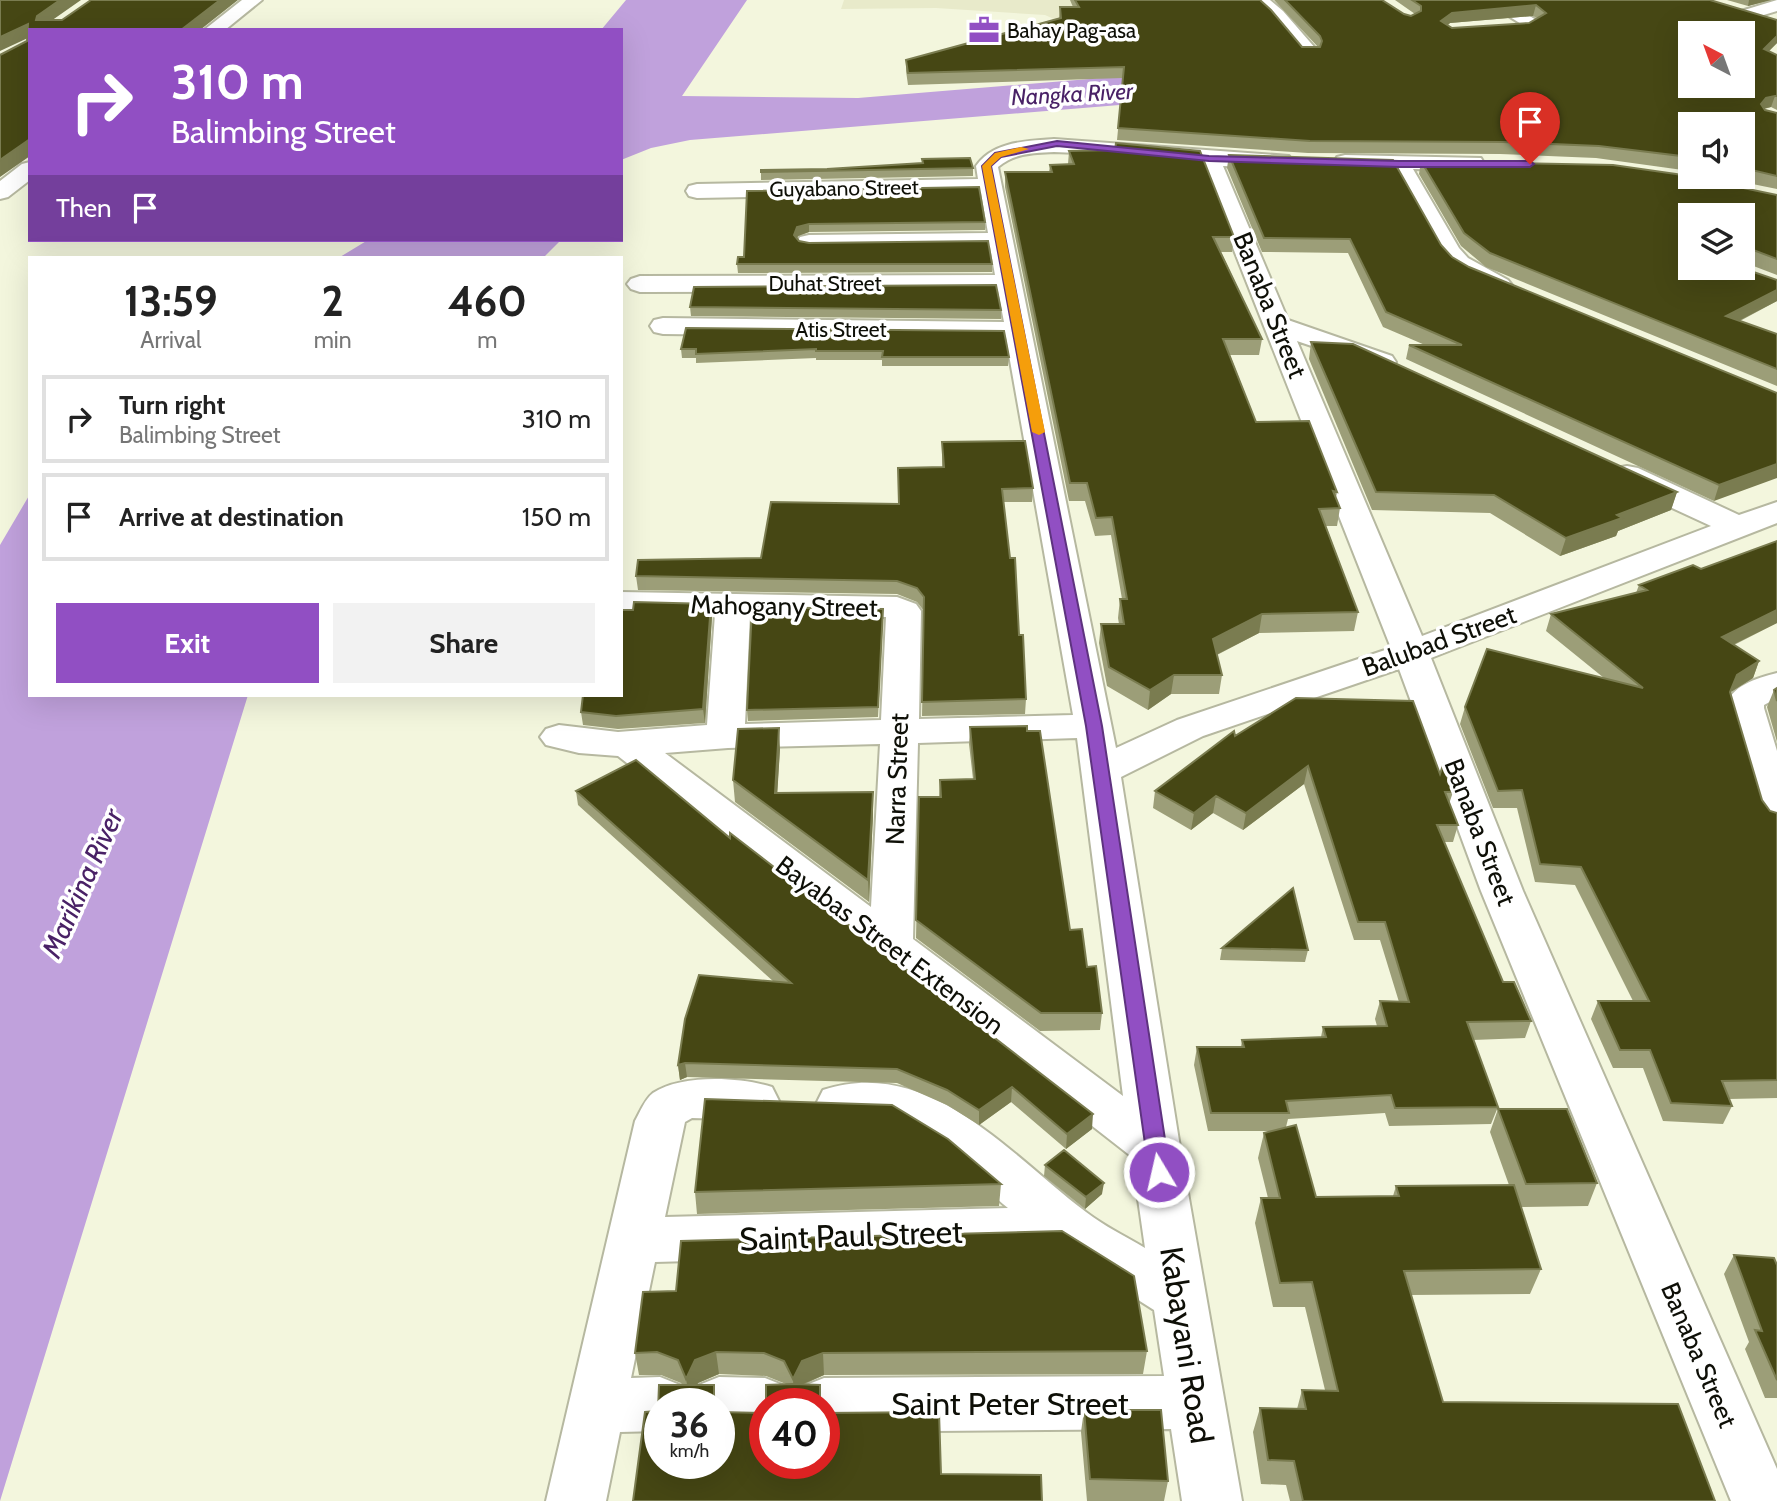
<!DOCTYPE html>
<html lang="en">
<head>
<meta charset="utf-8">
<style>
  :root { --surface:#fff; --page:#f2f2f2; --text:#222; --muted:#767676; --line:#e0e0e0; --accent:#914fc3 }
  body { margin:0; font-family:Cabin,sans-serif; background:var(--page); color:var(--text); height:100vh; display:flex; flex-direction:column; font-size:26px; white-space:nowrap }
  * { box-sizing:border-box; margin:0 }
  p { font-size:23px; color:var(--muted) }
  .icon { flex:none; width:38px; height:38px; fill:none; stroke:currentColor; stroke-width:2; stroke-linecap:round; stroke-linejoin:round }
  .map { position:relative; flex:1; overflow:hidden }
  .panel { position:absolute; left:28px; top:256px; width:595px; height:441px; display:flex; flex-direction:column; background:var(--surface); border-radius:0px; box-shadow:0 7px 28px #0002 }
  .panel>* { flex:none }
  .hud { position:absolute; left:28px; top:28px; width:595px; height:214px; border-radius:0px; box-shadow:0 7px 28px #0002; background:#914fc3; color:#fff; overflow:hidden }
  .needle { width:46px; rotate:319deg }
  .tools { position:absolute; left:1678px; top:21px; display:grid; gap:14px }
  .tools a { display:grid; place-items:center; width:77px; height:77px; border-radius:0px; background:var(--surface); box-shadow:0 7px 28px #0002; font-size:35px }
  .speed { position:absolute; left:644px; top:1388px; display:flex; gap:14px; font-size:35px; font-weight:700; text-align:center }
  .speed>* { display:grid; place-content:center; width:91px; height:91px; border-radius:50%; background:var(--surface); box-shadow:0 7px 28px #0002; line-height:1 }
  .speed small { font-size:18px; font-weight:400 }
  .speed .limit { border:10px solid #d22; background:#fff; color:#111 }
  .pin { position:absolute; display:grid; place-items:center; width:60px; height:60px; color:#fff; margin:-72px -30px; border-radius:50% 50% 50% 0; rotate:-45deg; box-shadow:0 0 7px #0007 }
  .pin .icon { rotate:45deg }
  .me { position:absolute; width:77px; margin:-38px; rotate:351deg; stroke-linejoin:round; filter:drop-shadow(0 0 5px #0008) }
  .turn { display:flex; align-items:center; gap:24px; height:147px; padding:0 28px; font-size:32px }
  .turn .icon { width:91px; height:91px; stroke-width:2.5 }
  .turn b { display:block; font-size:49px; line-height:60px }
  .then { display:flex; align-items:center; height:66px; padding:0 28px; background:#0003; gap:14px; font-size:26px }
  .eta { display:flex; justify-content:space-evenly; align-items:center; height:119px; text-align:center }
  .eta b { font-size:42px; font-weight:700; line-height:49px }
  .cta { display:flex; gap:14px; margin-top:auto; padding:14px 28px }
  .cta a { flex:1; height:80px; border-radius:0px; background:var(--accent); color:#fff; font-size:28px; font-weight:700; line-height:80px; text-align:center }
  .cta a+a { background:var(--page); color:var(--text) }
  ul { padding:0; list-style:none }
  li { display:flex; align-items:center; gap:21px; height:88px; margin:0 14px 10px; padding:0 14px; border:4px solid var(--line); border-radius:0px }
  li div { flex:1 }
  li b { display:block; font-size:26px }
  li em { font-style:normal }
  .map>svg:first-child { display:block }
  .built { fill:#e8eaca }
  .water { fill:#c0a1dc }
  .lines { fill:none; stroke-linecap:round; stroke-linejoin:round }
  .minor-casing { stroke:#b6b8a0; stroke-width:4 }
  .minor { fill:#fff; fill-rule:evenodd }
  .wall { fill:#9c9e78; fill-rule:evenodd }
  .shaded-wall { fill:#7a7c50 }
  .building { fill:#464714; stroke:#7a7c50; stroke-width:2; fill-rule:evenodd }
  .route { fill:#914fc3; stroke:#5e337f; stroke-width:2 }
  .slow { fill:#f59e0b }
  .labels { text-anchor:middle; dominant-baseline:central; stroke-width:7; stroke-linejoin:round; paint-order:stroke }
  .far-poi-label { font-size:21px; fill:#0e0f07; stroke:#fff; text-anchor:start }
  .far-street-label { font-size:21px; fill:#0e0f07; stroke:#fff }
  .far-water-label { font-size:23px; font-style:italic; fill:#492166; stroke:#fff }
  .street-label { font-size:26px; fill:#0e0f07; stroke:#fff }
  .water-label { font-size:28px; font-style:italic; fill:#492166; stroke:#fff }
  .near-street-label { font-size:32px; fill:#0e0f07; stroke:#fff }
</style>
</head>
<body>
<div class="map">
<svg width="1777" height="1501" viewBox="0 0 1777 1501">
  <rect width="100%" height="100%" fill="#f3f6dd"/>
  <path class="built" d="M844 0H1155L1063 23 1045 15 936 8 841 9Z"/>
  <path class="water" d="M626 0H747L682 96 858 98 1307 61 1156 102 690 140 651 148 621 160V30H601Z
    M368 240H561L544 257H340Z
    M30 494V695H248L0 1501V545Z"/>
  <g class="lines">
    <g class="minor-casing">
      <path id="minor" d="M242 0H262L225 30H204Z
        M1250 0H1270L1283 11 1316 49 1318 53 1316 57H1302L1271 19Z
        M1483 0H1504L1541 23 1538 27H1526Z
        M1777 0V11L1747 20 1738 15 1741 11Z
        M1054 139 1289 156 1292 161 1289 166 1281 168 1223 166 1288 320 1392 356 1396 362 1392 368 1382 370 1297 341 1422 636 1711 526 1616 482 1612 475 1616 468 1627 466 1638 468 1739 515 1777 502V523L1431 658 1523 891 1777 1469V1501H1731L1481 891 1399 669 1203 736 1121 777 1180 1147 1242 1501H1182L1171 1429 824 1432V1404H796L804 1386 824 1378 1164 1376 1154 1310 1061 1251 655 1262 631 1378 660 1377 680 1385 688 1404H660V1431L620 1432 606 1501H546L635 1121C640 1112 645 1099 653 1093 682 1074 740 1077 772 1087L779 1101 772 1115 755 1120 692 1118 685 1122 665 1217 1008 1208C980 1185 932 1136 899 1126 874 1118 848 1126 823 1118L816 1104 823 1090C929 1055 1010 1155 1086 1212 1104 1226 1125 1236 1145 1248L1132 1157 618 756 579 753 546 745 540 737 546 729 559 725 618 732 707 725 715 614 621 612V592L897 597 916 604 921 611 919 719 1073 715 1006 338 663 334 654 332 650 326 654 320 663 318 1004 322 998 291 640 292 631 289 627 284 631 279 640 276 995 275 990 247 809 249 800 247 797 242 800 237 809 235 988 233 981 193 697 198 689 196 686 191 689 186 697 184 978 179 976 166C993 141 1027 141 1054 139ZM1054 152 1125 155 1200 164 1391 648 1177 720 1116 748 998 167C1014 153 1033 153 1054 152ZM750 615 886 617 881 720 745 724ZM1077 738 1123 1096 913 939 918 743ZM880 744 871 907 665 753 728 748Z
        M1345 155 1481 158 1484 163 1481 168 1473 170 1413 169 1459 248 1468 258 1508 280 1512 285 1508 290 1499 293 1490 290 1450 268 1437 252 1391 169 1337 167 1334 162 1337 157Z
        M30 162V180L8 197 0 199V181L22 164Z
        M1777 673V698L1764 705V708L1777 751V830L1763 826 1757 817 1726 708C1729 686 1757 678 1777 673Z
        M719 1377 765 1378 785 1386 793 1404H765V1432L719 1431V1404H691L699 1385Z"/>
    </g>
    <use href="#minor" class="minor"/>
  </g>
  <path class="wall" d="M1070 0H1260L1302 47H1318L1274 0H1382L1404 14 1411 16 1415 14 1395 0H1710L1777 20V43L1769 51 1777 55V110L1771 107 1764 109 1777 113V189L1718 177H1743V124H1690V171L1596 158 1500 154 1308 153 1117 140 1123 78 908 85 906 71V60L1059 18 1060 7H1073ZM1533 16 1537 18 1529 23 1452 28 1448 25 1450 23Z
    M1727 0H1771L1748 6Z
    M1069 151 1234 237 1232 252H1221L1262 339 1259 355H1230L1256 422 1337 492 1336 498 1340 508 1337 526H1326L1358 612 1354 631 1259 633 1217 655 1222 675 1219 694H1171L1148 710 1107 686 1099 643 1101 624H1119L1118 618 1120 599H1122L1111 535 1095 536 1085 501H1069L1005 187V172H1049L1050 165 1068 164Z
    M1229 155 1441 245 1452 257 1469 267 1777 393 1714 501 1406 359 1409 345H1425L1383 327 1348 253 1262 252 1227 168Z
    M922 159 973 168V176L761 180V170L827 169 922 163Z
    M1421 161 1777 195V275L1743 262V215L1690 268 1777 301 1740 321 1777 334V386L1486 267 1461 246 1419 174Z
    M747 191 985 222V230L809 232 798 236 797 238 799 241 809 243 992 264V272L738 273 737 264 744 257Z
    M690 307 1001 310V319L691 316Z
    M686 328 1009 357 1008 366H882V360H816V358L696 363V358H682L681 349Z
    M1311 342 1677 492 1671 510 1618 531 1616 536 1560 556 1490 513 1372 510 1309 359Z
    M942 442 1033 488 1032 502H1003L1019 635 1026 699 1025 714 922 716 924 611 917 602 897 594 638 590 636 576 761 558 899 504 942 467Z
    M1701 569 1777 623 1734 645 1759 661 1753 678 1730 692 1762 800 1770 811 1777 813V1098L1729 1099 1732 1106 1723 1124 1663 1121 1643 1068H1613L1591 1019 1598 1001H1633L1575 885 1535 882 1517 808H1493L1460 724 1465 707 1604 678 1546 631 1551 614 1636 593 1639 585Z
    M712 617 705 723 618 729 583 725 581 712Z
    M883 620 878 717 748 721 747 710Z
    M1777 688V742L1767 707 1774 690Z
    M970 727 1027 731 1070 930 1087 967 1102 1013 1100 1030 1040 1031 916 938 919 797H939L940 780 973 779 969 744Z
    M1235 736 1440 774 1453 792 1449 804 1458 825 1453 842H1444L1503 982 1531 1021 1525 1038 1473 1040 1498 1107 1491 1124 1389 1126 1385 1113 1288 1119 1286 1127 1316 1197 1393 1196 1396 1186 1509 1185 1490 1132 1498 1109 1597 1183 1588 1206 1521 1207 1541 1269 1530 1294 1411 1295 1443 1402 1715 1501H1290L1286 1485 1261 1484 1253 1432 1260 1408 1297 1409 1302 1390H1325L1305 1307H1273L1255 1223 1261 1198H1268L1258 1158 1264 1133 1273 1131H1208L1194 1065 1197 1047H1241L1242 1040 1321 1037 1323 1027 1377 1026 1375 1019 1380 1001 1399 1002 1380 940H1354L1304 784 1243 830 1213 813 1191 830 1153 808 1155 791Z
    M780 749 777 793 873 792V814L869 902 735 802 733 780Z
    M576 791 730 838 1092 1129 1066 1149 1011 1102 979 1125 947 1105 897 1083 687 1077 680 1080 678 1065 774 982 578 805Z
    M1222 948 1308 950 1305 962 1220 960Z
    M1045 1165 1102 1194 1085 1209 1044 1176Z
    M1001 1184 999 1206 697 1214 695 1192Z
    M1062 1231 1134 1276 1147 1351 1143 1374 824 1375 803 1385H820L821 1404H766V1385L786 1384 766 1376 719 1374 698 1383 697 1385H714L716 1404H660V1463H719V1412L763 1413 765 1411V1463H824V1413L939 1412 941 1474 1041 1475 1042 1501H633L645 1412 658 1411 659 1385H682L681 1383 661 1375H639L635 1353 643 1292 676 1291 681 1241Z
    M1734 1255 1777 1265V1398H1765L1745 1349 1749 1342 1724 1274Z
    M1084 1410 1168 1481 1164 1501H1087L1081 1432Z"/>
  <path class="shaded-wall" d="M60 0H81L41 28 36 20 37 16Z
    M220 0H238L200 30H181Z
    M1749 0H1771L1748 6Z
    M1536 5 1533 16 1450 23 1439 32 1441 21 1452 13Z
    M28 24 30 37 0 51V37Z
    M1777 36V43L1760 60 1764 49Z
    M1775 96 1771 107 1762 109 1761 104 1766 98Z
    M30 139V156L0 177V160Z
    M809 224V232L798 236 795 243 794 235 797 227Z
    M1748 248 1744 262H1743V249Z
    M1777 290V301L1721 330 1726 316Z
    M1777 464V478L1714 501 1719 485Z
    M1677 492 1671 510 1618 531 1616 536 1560 556 1566 538 1617 515Z
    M711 604 712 617 705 723 703 709Z
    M1777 610V623L1716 653 1722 637Z
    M1262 614 1259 633 1210 658 1213 639Z
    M1759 661 1753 678 1731 692 1737 675Z
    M1174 675 1171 694 1148 710 1150 690Z
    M779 728 780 749 776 815 775 793Z
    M1308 766 1304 784 1243 830 1246 813Z
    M873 792V814L869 902 868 880Z
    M1216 796 1213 813 1191 830 1194 813Z
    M685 1063 687 1077 680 1080 678 1065Z
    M1012 1087 1011 1102 979 1125V1110Z
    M1093 1114 1092 1129 1066 1149 1067 1134Z
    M1104 1183 1102 1194 1085 1209 1086 1197Z
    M716 1352 719 1374 698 1383 690 1401 686 1379 695 1360Z
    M823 1353 824 1375 803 1384 794 1401 793 1379 802 1361Z"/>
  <path class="building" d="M0 0H60L37 16 36 20H62L91 0H220L181 30H30V139L0 160V55L27 41 28 24 0 37Z
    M1075 0H1260L1271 10 1302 47H1320L1322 41 1320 36 1285 0H1382L1404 14 1411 16 1421 11V6L1412 0H1710L1777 20V36L1764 49 1777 55V96H1775L1766 98 1761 104 1765 110 1777 113V176L1743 168V124H1690V157L1599 146 1503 142 1310 141 1118 128 1124 67 908 73 906 60 1061 18 1060 7H1079ZM1536 5 1546 13 1529 23 1452 28 1441 21 1452 13ZM1690 33H1743V86H1690Z
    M1116 143 1200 151 1234 237H1213L1262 339H1223L1256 422 1309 421 1337 492 1333 491 1340 508 1319 509 1358 612 1262 614 1213 639 1222 675H1174L1150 690 1109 667 1101 624H1124L1120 599H1127L1112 517 1096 518 1087 483H1070L1005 172H1052L1050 165 1074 164 1069 151 1115 150Z
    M1229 155 1393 160 1441 245 1452 257 1469 267 1777 393V464L1719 485 1409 345H1462L1386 312 1350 239 1264 238Z
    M970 158 973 168 761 172V170L827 169 923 163 922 159Z
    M1421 161 1613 165 1676 174 1777 195V259L1748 248 1743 249V215H1690V268H1742L1777 280V290L1726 316 1777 334V369L1490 253 1464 233Z
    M979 187 985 222 809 224 797 227 794 235 799 241 809 243 988 241 992 264H737L738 257H744L747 191Z
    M996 285 1001 310 690 307 694 287Z
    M686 328 1004 331 1009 357H882L883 351H816V349L696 354V349H681Z
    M1311 342 1353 344 1677 492 1617 515 1622 518 1566 538 1494 495 1376 492Z
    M1025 441 1033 488 1002 489 1010 558H1015L1019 635H1023L1026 699 922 702 924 597 917 588 897 581 636 576 638 560 761 558 771 502 899 504 898 468 944 467 942 442Z
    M1777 541V610L1722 637 1759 661 1737 675 1730 692 1762 800 1770 811 1777 813V1080L1722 1081 1732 1106 1671 1103 1650 1050H1620L1598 1001H1649L1581 867 1540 864 1522 790 1498 791 1465 707 1487 649 1643 688 1551 614 1647 590 1639 585 1693 565 1701 569Z
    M634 602 711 604 703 709 616 716 581 712 583 695H621V610H633Z
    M752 607 883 609 878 707 747 710Z
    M1777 688V701L1774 690Z
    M1296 698 1413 701 1440 774 1443 765 1453 792H1445L1458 825H1437L1503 982H1514L1531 1021 1467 1022 1498 1107 1395 1108 1391 1095 1286 1101 1289 1113H1211L1197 1047H1244L1242 1040 1326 1037 1323 1027 1387 1026 1380 1001 1409 1002 1385 922H1358L1308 766 1246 813 1216 796 1194 813 1155 791 1234 731 1235 736Z
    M1027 726V731H1040L1070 930 1082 929 1087 967 1096 966 1102 1013H1041L916 920 919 797H941L940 780 975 779 970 727Z
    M779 728 775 793 873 792 868 880 733 780 738 729Z
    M636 760 730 838V833L1093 1114 1067 1134 1012 1087 979 1110 947 1090 897 1069 685 1063 678 1065 685 1019 699 975 791 983 576 791Z
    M1293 888 1308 950 1222 948Z
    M705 1099 892 1105 948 1139 1001 1184 695 1192Z
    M1498 1109H1567L1597 1183 1526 1184Z
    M1296 1125 1316 1197 1399 1196 1396 1186 1514 1185 1541 1269 1404 1271 1443 1402 1678 1404 1715 1501H1303L1294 1461 1268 1460 1260 1408 1306 1409 1302 1390 1338 1391 1312 1282 1280 1283 1261 1198H1280L1264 1133Z
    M1064 1150 1104 1183 1086 1197 1045 1165Z
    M1062 1231 1134 1276 1147 1351 823 1353 802 1361 793 1379 784 1361 764 1353 716 1352 695 1360 686 1379 678 1360 657 1352 635 1353 643 1292 676 1291 681 1241Z
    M1734 1255 1774 1258 1777 1265V1380L1755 1330 1762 1331Z
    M793 1384 820 1385V1404H766V1385Z
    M659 1385H714V1404H660V1463H719V1412L763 1413 765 1411V1463H824V1413L939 1412 941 1474 1041 1475 1042 1501H633L645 1412 658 1411Z
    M1084 1410H1161L1168 1481 1090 1479Z"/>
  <path class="route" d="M1057 141 1209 156 1399 161H1530L1534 164 1530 167H1399L1209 161 1057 146 1001 157 991 166 1102 726 1170 1172 1167 1178 1159 1181 1152 1178 1149 1172 1086 726 982 166 995 153Z"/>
  <path class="slow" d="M1021 147 1029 149 1001 157 991 166 1045 432 1039 435 1032 432 982 166 995 153Z"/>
  <defs>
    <g id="office-bare" transform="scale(2.415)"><path d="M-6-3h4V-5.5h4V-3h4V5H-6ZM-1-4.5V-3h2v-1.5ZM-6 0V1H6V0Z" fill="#914fc3" stroke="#fff" stroke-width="2.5" paint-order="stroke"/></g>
  </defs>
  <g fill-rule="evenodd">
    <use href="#office-bare" x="984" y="30"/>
  </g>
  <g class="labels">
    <g class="far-poi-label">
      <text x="1007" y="30">Bahay Pag-asa</text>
    </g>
    <g class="far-street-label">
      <text transform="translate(844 188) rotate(-1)">Guyabano Street</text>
      <text x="825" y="283">Duhat Street</text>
      <text x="841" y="329">Atis Street</text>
    </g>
    <g class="far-water-label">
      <text transform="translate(1072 94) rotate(-3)">Nangka River</text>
    </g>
    <g class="street-label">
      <text transform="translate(1270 305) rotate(68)">Banaba Street</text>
      <text transform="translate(784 606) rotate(1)">Mahogany Street</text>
      <text transform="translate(1439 641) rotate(-20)">Balubad Street</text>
      <text transform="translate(897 779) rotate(-88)">Narra Street</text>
      <text transform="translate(1480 832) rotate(69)">Banaba Street</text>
      <text transform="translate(890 945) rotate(37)">Bayabas Street Extension</text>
      <text transform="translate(1699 1355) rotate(67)">Banaba Street</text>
    </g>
    <g class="water-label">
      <text transform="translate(82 883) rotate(-66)">Marikina River</text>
    </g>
    <g class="near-street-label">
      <text transform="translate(851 1235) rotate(-2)">Saint Paul Street</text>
      <text transform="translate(1187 1345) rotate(81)">Kabayani Road</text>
      <text x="1010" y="1403">Saint Peter Street</text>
    </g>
  </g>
</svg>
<div class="tools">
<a><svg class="needle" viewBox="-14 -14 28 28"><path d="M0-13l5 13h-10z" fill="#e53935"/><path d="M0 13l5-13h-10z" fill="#767676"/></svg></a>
<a><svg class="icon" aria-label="sound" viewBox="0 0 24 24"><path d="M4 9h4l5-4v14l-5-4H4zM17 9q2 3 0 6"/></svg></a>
<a><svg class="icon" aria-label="layers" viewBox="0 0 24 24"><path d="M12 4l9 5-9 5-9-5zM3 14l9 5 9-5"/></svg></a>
</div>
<div class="speed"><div>36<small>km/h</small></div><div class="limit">40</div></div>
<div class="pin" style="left:1530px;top:164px;background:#d93025"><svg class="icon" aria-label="arrive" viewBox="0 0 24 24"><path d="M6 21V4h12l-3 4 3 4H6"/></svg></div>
<svg class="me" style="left:1159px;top:1172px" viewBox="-20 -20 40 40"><circle r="17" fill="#914fc3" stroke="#fff" stroke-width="3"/><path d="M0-11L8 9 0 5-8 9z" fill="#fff"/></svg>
<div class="hud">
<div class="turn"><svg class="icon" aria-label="right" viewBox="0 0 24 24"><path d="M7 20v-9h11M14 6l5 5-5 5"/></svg><div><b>310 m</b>Balimbing Street</div></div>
<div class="then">Then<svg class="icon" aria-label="arrive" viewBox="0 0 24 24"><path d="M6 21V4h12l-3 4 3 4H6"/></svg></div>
</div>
<section class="panel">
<div class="eta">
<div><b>13:59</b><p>Arrival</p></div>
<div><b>2</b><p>min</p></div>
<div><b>460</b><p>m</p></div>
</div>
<ul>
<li><svg class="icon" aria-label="right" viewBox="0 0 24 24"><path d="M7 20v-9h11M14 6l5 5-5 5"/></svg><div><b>Turn right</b><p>Balimbing Street</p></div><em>310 m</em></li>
<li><svg class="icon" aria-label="arrive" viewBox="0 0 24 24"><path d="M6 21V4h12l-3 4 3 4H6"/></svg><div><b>Arrive at destination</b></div><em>150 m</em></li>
</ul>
<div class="cta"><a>Exit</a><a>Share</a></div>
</section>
</div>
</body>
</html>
